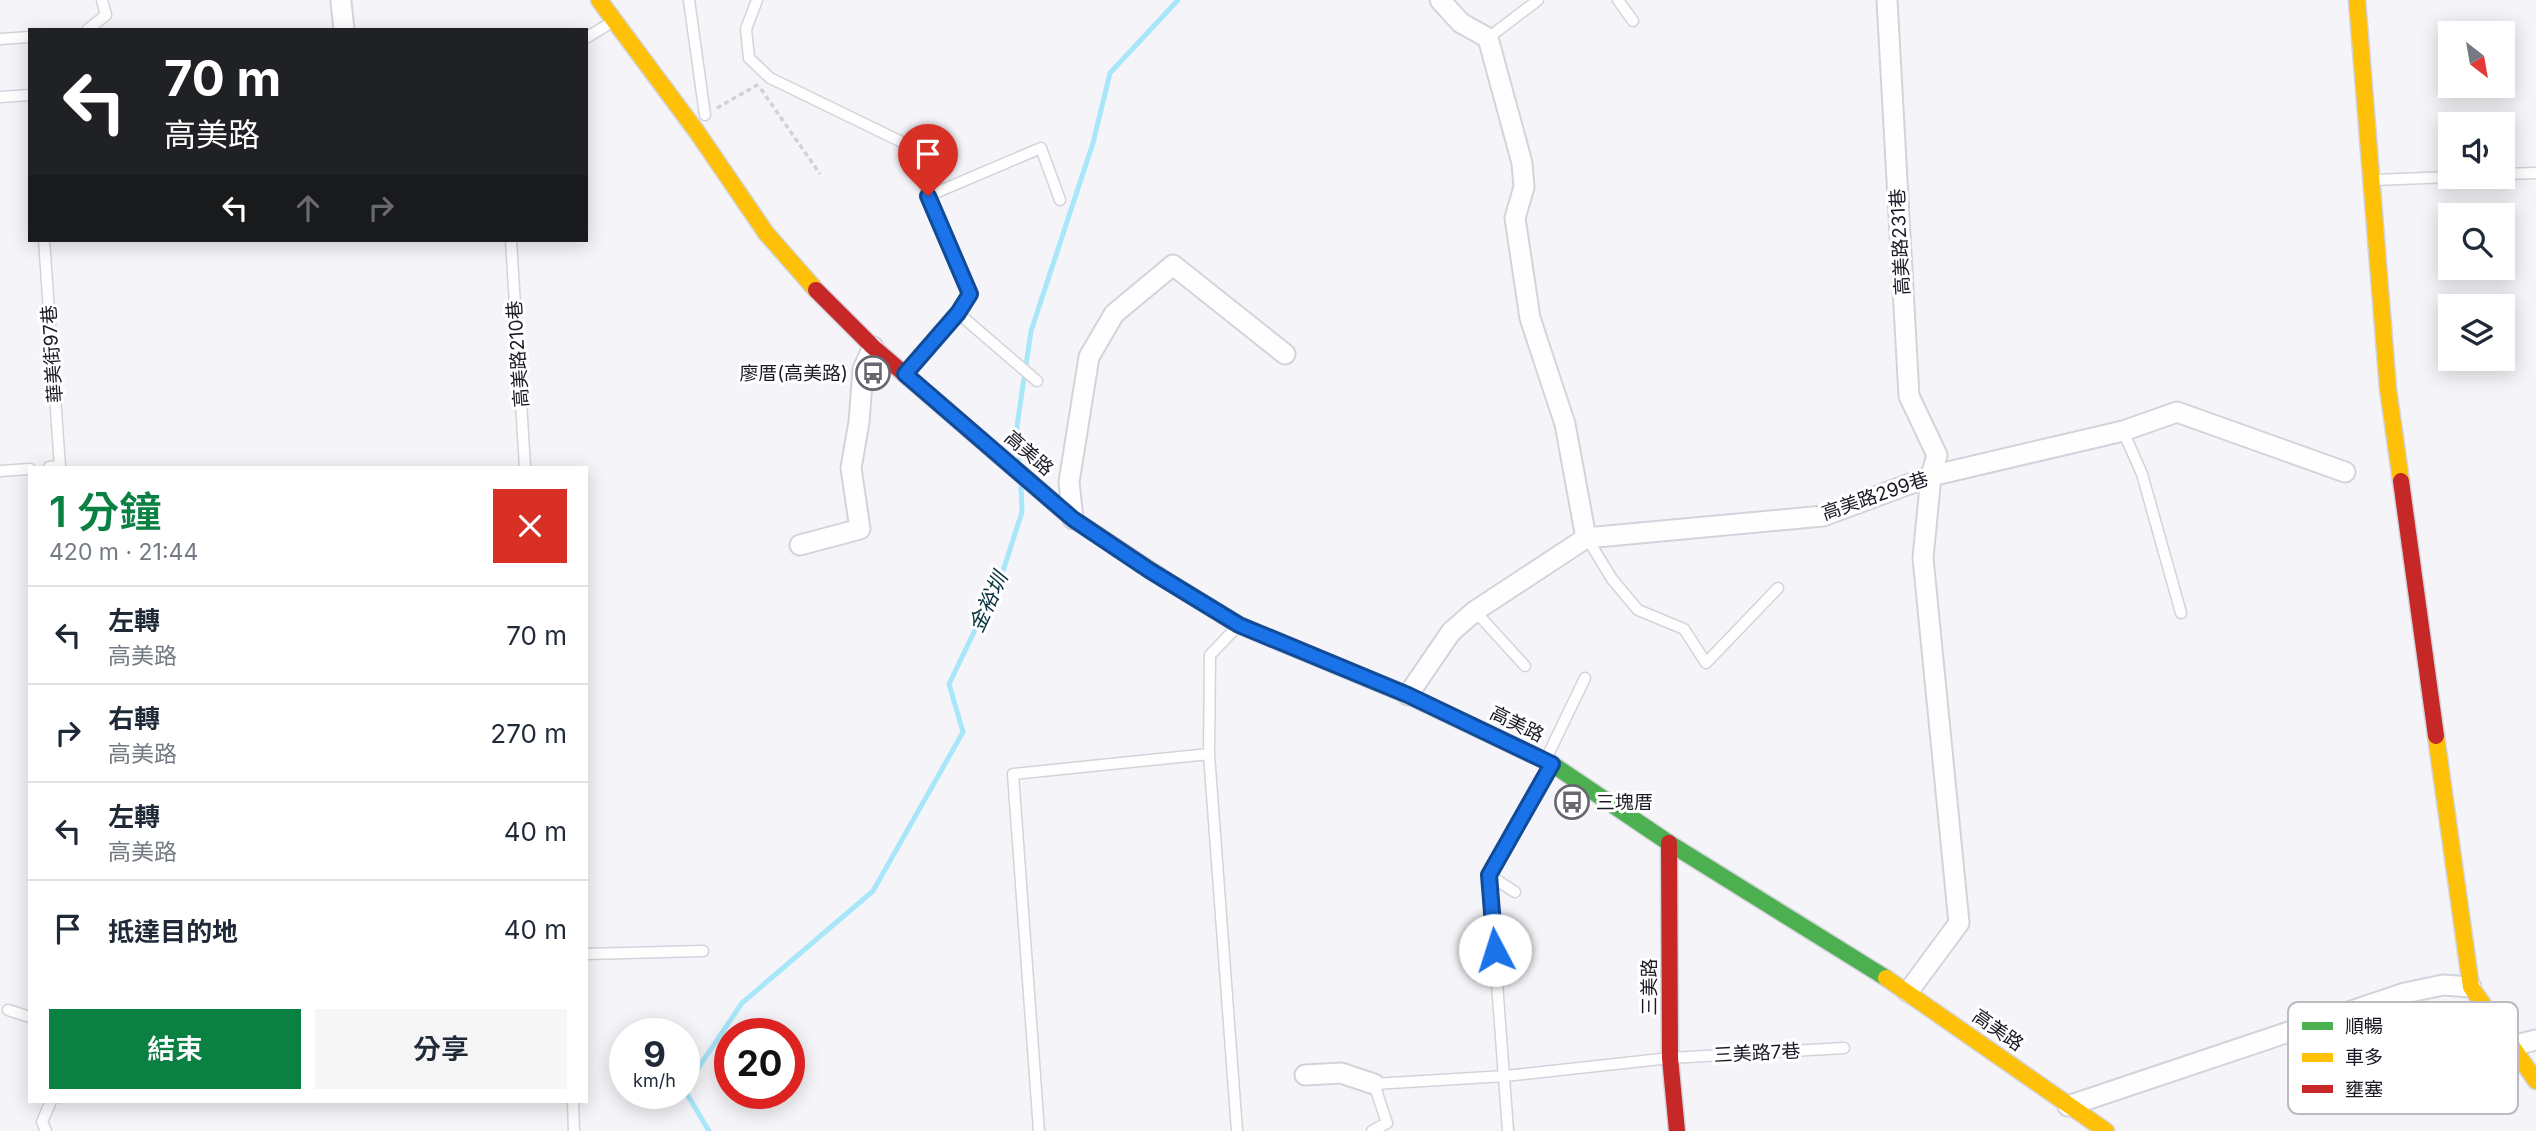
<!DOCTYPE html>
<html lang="zh-TW">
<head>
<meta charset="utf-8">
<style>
  :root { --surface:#fff; --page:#f6f6f7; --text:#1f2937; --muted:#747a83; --line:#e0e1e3; --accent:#0b8043 }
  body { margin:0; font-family:Inter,"Noto Sans TC",sans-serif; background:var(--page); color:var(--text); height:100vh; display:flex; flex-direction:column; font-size:26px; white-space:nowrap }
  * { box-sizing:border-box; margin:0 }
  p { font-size:23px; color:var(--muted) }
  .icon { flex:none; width:38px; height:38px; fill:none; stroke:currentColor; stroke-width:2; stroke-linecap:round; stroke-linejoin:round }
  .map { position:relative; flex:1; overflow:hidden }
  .details { position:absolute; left:28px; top:466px; width:560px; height:637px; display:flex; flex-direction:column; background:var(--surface); border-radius:0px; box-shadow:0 4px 18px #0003 }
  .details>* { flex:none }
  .hud { position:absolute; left:28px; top:28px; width:560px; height:214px; border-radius:0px; box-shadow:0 4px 18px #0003; background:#202124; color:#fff; overflow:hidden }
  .needle { width:46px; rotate:149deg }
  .fabs { position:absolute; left:2438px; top:21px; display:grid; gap:14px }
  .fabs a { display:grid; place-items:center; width:77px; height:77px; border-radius:0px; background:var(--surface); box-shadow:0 4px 18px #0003; font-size:35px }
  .speed { position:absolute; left:609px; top:1018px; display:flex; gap:14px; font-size:35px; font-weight:700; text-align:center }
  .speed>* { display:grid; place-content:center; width:91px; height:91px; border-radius:50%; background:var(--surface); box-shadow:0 4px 18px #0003; line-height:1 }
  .speed small { font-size:18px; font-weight:400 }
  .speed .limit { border:10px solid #d22; background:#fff; color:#111 }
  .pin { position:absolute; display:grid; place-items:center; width:60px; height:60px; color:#fff; margin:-72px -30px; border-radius:50% 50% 50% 0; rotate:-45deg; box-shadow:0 0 7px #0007 }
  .pin .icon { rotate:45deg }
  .me { position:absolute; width:77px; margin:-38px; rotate:355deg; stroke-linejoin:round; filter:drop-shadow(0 0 5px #0008) }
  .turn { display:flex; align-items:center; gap:24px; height:147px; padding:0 21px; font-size:32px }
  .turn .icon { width:91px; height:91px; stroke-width:2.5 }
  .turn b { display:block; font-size:49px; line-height:60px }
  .lanes { display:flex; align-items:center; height:66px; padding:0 21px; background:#0003; justify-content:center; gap:35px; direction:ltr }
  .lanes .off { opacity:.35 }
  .round { display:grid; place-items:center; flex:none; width:74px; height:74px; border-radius:0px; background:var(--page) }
  .headline { display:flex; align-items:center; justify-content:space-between; height:119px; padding:0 21px }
  h1 { font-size:42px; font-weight:600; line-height:52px; color:var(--accent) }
  .button { display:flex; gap:14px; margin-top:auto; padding:14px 21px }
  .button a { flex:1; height:80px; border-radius:0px; background:var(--accent); color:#fff; font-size:28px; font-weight:600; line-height:80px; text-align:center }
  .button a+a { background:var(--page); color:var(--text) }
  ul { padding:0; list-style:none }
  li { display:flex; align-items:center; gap:21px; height:98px; padding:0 21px; border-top:2px solid var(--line) }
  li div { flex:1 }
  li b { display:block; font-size:26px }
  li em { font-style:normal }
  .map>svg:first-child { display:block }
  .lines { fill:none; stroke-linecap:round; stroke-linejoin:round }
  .stream { stroke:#a8e6fa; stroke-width:5 }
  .lane-casing { stroke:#d3d3db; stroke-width:13 }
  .street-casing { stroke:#d3d3db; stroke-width:23 }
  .fast-casing { stroke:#d3d3db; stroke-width:19 }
  .slow-casing { stroke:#d3d3db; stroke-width:19 }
  .jam-casing { stroke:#d3d3db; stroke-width:19 }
  .path { stroke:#d2d2d4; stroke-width:3.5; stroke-dasharray:5 3.5; stroke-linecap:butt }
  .lane { stroke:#fefefe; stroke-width:10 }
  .street { stroke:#fefefe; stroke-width:19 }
  .fast { stroke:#4caf50; stroke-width:16 }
  .slow { stroke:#ffc107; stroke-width:16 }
  .jam { stroke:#c62828; stroke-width:16 }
  .route-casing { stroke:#114b97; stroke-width:18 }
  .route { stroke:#1a73e8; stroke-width:12 }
  .labels { text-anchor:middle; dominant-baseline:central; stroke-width:6; stroke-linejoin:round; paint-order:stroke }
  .street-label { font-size:19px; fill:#1b1a26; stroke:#fff }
  .poi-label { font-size:19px; fill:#1b1a26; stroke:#fff; text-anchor:end }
  .water-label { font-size:21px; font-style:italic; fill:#08333f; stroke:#fff }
  .key { fill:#fff; stroke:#bbbabe; stroke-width:2 }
  .key-label { font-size:19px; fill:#1b1a26 }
</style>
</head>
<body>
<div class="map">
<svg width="2536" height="1131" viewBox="0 0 2536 1131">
  <rect width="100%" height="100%" fill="#f5f5f9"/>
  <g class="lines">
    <path class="stream" d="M1019 459 1017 426 1031 331 1093 143 1110 73 1178 0
      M709 1131 684 1089 742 1003 873 891 963 732 949 684 1002 574 1022 512 1021 486"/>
    <g class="lane-casing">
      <path id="lane" d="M689 0 705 115
        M757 0 746 29 749 58 770 78 908 145 970 294 958 313 905 373
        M1618 0 1633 21
        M87 30 106 15 102 0
        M586 38 612 22
        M1488 38 1538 0
        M0 39 30 37
        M0 97 30 95
        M2502 174 2536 173
        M2375 180 2450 177
        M928 196 1041 148 1060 200
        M44 240 60 467
        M511 240 525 467
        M958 313 1037 381
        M2123 431 2142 474 2181 613
        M49 467 60 466
        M0 471 30 469
        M1587 538 1612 579 1638 610 1684 629 1706 663 1778 588
        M1475 611 1525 666
        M1236 628 1210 655 1209 754 1237 1131
        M1546 759 1585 678
        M1489 875 1515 892
        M586 954 703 951
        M8 1010 30 1017
        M573 1101 574 1131
        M46 1131 42 1122 51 1101
        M1039 1131 1013 774 1209 754
        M1372 1131 1387 1123 1374 1084 1505 1076 1670 1058 1844 1048
        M1508 1131 1489 875 1551 764"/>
    </g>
    <g class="street-casing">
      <path id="street" d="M1440 0 1461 23 1488 38 1522 163 1524 187 1515 218 1530 318 1565 424 1586 538
        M1887 0 1909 396 1937 455 1931 476 1923 558 1959 923 1908 992
        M341 2 344 30
        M1073 519 1069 482 1089 357 1114 314 1173 265 1285 354
        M800 545 860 529 851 468 859 422 863 369 873 347
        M1408 695 1451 632 1475 611 1586 538 1823 516 1931 476 2123 431 2177 412 2345 472
        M2512 1046 2536 1040
        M1305 1075 1341 1073 1374 1084
        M2068 1106 2405 993 2443 985 2471 987"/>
    </g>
    <g class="fast-casing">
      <path id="fast" d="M1407 695 1552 764 1669 843 1886 978"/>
    </g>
    <g class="slow-casing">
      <path id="slow" d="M599 0 697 132 766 233 816 290
        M2357 0 2388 389 2401 481
        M1167 581 1239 625 1407 695
        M2436 736 2471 987 2536 1081
        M1886 978 2106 1131"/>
    </g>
    <g class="jam-casing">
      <path id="jam" d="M816 290 873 347 1073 519 1167 581
        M2401 481 2436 736
        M1669 843 1670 1058 1677 1131"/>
    </g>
    <path class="path" d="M761 89 820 174
      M717 108 759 84"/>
    <use href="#lane" class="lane"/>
    <use href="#street" class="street"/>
    <use href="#fast" class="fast"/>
    <use href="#slow" class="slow"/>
    <use href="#jam" class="jam"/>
  </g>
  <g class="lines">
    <g class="route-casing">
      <path id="route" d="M928 196 970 294 958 313 905 374 1073 519 1149 570 1239 625 1408 695 1552 764 1489 875 1495 950"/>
    </g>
    <use href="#route" class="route"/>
  </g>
  <defs>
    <g id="bus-ring" transform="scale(1.75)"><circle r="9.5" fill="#fff" stroke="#676770" stroke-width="1.5"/><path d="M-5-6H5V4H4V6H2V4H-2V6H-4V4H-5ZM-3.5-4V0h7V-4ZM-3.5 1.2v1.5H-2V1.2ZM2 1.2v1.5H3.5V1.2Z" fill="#676770"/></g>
  </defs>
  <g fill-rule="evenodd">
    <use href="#bus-ring" x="873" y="373"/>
    <use href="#bus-ring" x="1572" y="802"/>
  </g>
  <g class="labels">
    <g class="street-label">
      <text transform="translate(1900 242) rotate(-93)">高美路231巷</text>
      <text transform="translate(52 354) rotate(-94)">華美街97巷</text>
      <text transform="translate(518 354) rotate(-94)">高美路210巷</text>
      <text transform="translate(1029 453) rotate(41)">高美路</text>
      <text transform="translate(1875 496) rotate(-19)">高美路299巷</text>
      <text transform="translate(1517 724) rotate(26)">高美路</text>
      <text transform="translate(1649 987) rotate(-90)">三美路</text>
      <text transform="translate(1998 1030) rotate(35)">高美路</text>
      <text transform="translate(1757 1053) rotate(-3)">三美路7巷</text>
    </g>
    <g class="poi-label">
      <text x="848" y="373">廖厝(高美路)</text>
      <text x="1596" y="802" text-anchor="start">三塊厝</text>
    </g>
    <g class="water-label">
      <text transform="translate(988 602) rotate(-65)">金裕圳</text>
    </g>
  </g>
  <rect x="2288" y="1002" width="230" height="112" rx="10" class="key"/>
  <rect x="2302" y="1022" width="31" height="8" fill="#4caf50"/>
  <rect x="2302" y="1053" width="31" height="9" fill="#ffc107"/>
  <rect x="2302" y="1085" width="31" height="8" fill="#c62828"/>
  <g class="key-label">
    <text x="2345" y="1033">順暢</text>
    <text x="2345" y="1064">車多</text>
    <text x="2345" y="1096">壅塞</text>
  </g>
</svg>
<div class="fabs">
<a><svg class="needle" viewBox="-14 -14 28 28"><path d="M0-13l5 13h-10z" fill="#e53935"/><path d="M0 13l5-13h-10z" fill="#747a83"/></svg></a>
<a><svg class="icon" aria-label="sound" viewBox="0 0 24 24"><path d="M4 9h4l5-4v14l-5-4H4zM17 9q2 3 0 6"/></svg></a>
<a><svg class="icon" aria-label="search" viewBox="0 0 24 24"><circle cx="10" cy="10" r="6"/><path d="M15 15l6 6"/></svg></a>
<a><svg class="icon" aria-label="layers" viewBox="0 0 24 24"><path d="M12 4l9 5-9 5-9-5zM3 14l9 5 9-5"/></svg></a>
</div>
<div class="speed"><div>9<small>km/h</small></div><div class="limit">20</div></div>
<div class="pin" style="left:928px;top:196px;background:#d93025"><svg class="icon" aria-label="arrive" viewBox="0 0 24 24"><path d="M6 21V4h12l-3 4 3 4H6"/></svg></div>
<svg class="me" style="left:1495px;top:950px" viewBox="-20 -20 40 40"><circle r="19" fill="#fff"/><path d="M0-13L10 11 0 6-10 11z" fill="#1a73e8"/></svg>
<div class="hud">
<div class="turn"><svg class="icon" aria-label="left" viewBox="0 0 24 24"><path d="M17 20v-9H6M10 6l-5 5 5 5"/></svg><div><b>70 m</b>高美路</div></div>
<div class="lanes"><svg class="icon" aria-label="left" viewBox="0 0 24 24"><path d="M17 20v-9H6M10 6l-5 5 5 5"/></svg><svg class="icon off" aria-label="ahead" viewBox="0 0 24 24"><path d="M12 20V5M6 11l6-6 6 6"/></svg><svg class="icon off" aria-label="right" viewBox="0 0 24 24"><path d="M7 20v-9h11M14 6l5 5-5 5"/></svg></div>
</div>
<section class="details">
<div class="headline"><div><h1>1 分鐘</h1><p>420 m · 21:44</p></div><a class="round" style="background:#d93025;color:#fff"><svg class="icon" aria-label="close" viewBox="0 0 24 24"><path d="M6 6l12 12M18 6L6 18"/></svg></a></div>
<ul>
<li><svg class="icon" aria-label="left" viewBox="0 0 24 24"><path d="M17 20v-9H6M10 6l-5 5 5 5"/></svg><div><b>左轉</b><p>高美路</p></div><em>70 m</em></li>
<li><svg class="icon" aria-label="right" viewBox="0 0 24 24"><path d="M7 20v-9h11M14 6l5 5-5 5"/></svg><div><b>右轉</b><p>高美路</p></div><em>270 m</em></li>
<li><svg class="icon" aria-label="left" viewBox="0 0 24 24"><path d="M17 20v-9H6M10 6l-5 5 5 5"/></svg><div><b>左轉</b><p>高美路</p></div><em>40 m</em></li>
<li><svg class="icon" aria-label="arrive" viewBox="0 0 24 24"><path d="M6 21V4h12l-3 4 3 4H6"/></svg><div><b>抵達目的地</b></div><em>40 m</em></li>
</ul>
<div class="button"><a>結束</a><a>分享</a></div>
</section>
</div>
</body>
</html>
